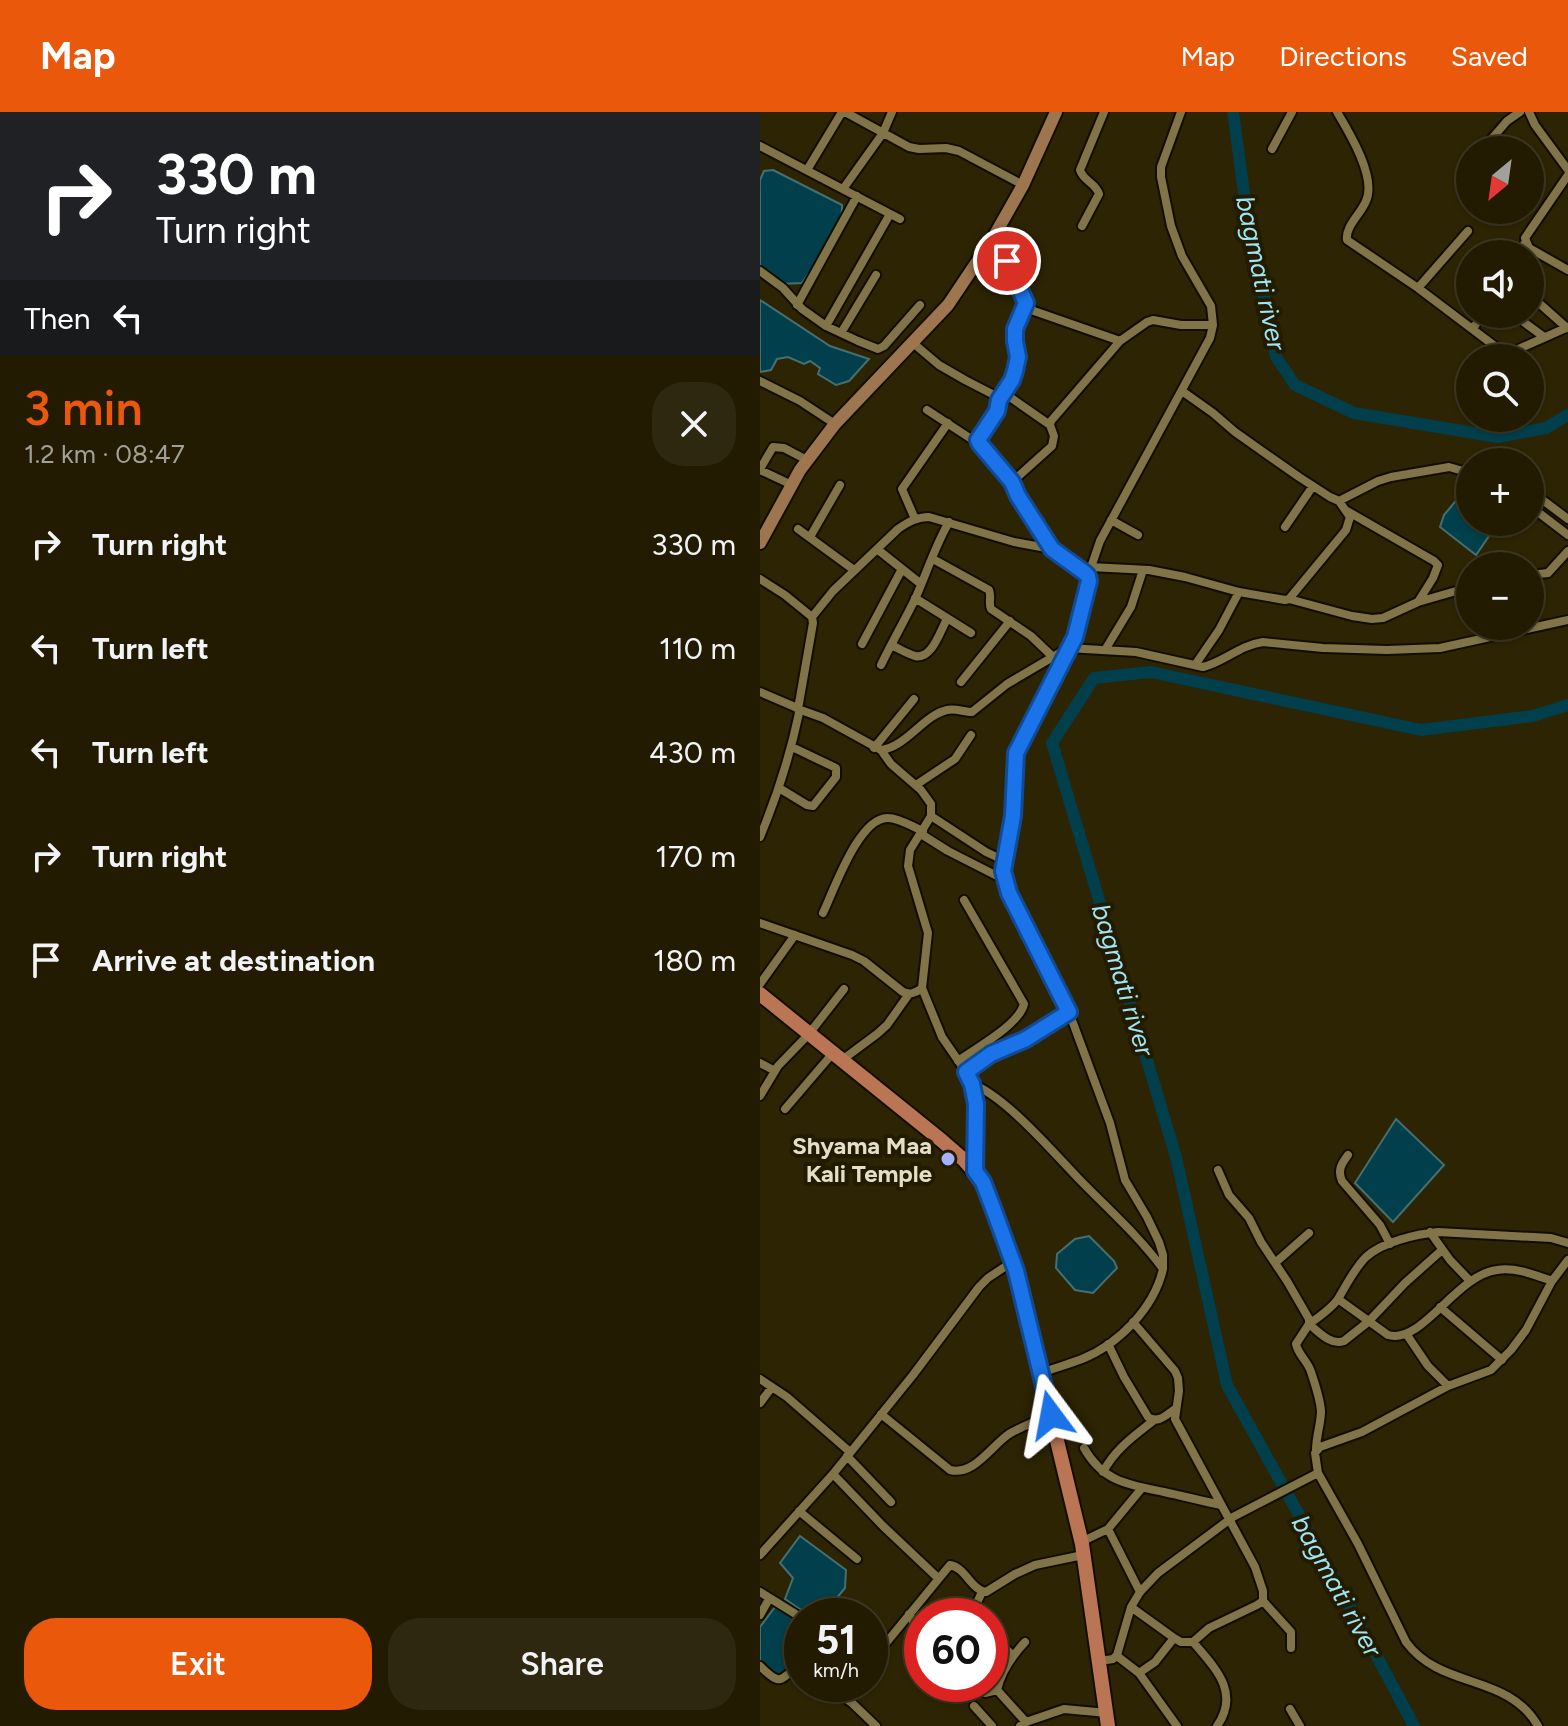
<!DOCTYPE html>
<html lang="en">
<head>
<meta charset="utf-8">
<style>
  :root { --surface:#221b02; --page:#2e2811; --text:#f1f3f6; --muted:#a2a199; --line:#3f3924; --accent:#ea580c }
  body { margin:0; font-family:Figtree,sans-serif; background:var(--page); color:var(--text); height:100vh; display:flex; flex-direction:column; font-size:30px; white-space:nowrap }
  * { box-sizing:border-box; margin:0 }
  p { font-size:26px; color:var(--muted) }
  .icon { flex:none; width:44px; height:44px; fill:none; stroke:currentColor; stroke-width:2; stroke-linecap:round; stroke-linejoin:round }
  .map { position:relative; flex:1; overflow:hidden }
  .drawer { display:flex; flex-direction:column; background:var(--surface); width:760px }
  .drawer>* { flex:none }
  .hud { background:#202124; color:#fff; overflow:hidden }
  .needle { width:52px; rotate:209deg }
  .tools { position:absolute; left:696px; top:24px; display:grid; gap:16px }
  .tools a { display:grid; place-items:center; width:88px; height:88px; border-radius:50%; background:var(--surface); box-shadow:0 2px 6px #0004,0 0 0 2px var(--line); font-size:40px }
  .speed { position:absolute; left:24px; top:1486px; display:flex; gap:16px; font-size:40px; font-weight:700; text-align:center }
  .speed>* { display:grid; place-content:center; width:104px; height:104px; border-radius:50%; background:var(--surface); box-shadow:0 2px 6px #0004,0 0 0 2px var(--line); line-height:1 }
  .speed small { font-size:20px; font-weight:400 }
  .speed .limit { border:12px solid #d22; background:#fff; color:#111 }
  .pin { position:absolute; display:grid; place-items:center; width:68px; height:68px; color:#fff; margin:-34px; border:4px solid #fff; border-radius:50%; box-shadow:0 2px 8px #0007 }
  .me { position:absolute; width:88px; margin:-44px; rotate:347deg; stroke-linejoin:round; filter:drop-shadow(0 0 6px #0008) }
  .turn { display:flex; align-items:center; gap:28px; height:168px; padding:0 24px; font-size:36px }
  .turn .icon { width:104px; height:104px; stroke-width:2.5 }
  .turn b { display:block; font-size:56px; line-height:68px }
  .then { display:flex; align-items:center; height:76px; padding:0 24px; background:#0003; gap:16px; font-size:30px }
  .round { display:grid; place-items:center; flex:none; width:84px; height:84px; border-radius:32px; background:var(--page) }
  .summary { display:flex; align-items:center; justify-content:space-between; height:136px; padding:0 24px }
  h1 { font-size:48px; font-weight:600; line-height:60px; color:var(--accent) }
  .cta { display:flex; gap:16px; margin-top:auto; padding:16px 24px }
  .cta a { flex:1; height:92px; border-radius:32px; background:var(--accent); color:#fff; font-size:32px; font-weight:600; line-height:92px; text-align:center }
  .cta a+a { background:var(--page); color:var(--text) }
  ul { padding:0; list-style:none }
  li { display:flex; align-items:center; gap:24px; height:104px; padding:0 24px }
  li div { flex:1 }
  li b { display:block; font-size:30px }
  li em { font-style:normal }
  header { display:flex; align-items:center; gap:48px; box-sizing:border-box; height:112px; padding:0 40px; background:var(--accent); color:#fff }
  header strong { font-size:38px }
  nav { display:flex; gap:44px; margin-inline-start:auto; font-size:28px }
  main { display:flex; flex:1; min-height:0 }
  .map>svg:first-child { display:block }
  .water { fill:#003f4b; stroke:#456f70; stroke-width:2 }
  .lines { fill:none; stroke-linecap:round; stroke-linejoin:round }
  .river { stroke:#003f4b; stroke-width:12 }
  .street-casing { stroke:#130d00; stroke-width:12 }
  .secondary-casing { stroke:#130d00; stroke-width:16 }
  .primary-casing { stroke:#130d00; stroke-width:18 }
  .street { stroke:#807448; stroke-width:8 }
  .secondary { stroke:#9d754e; stroke-width:12 }
  .primary { stroke:#ba7554; stroke-width:14 }
  .route-casing { stroke:#114b97; stroke-width:20 }
  .route { stroke:#1a73e8; stroke-width:14 }
  .poi-dot { fill:#a3b2fd; stroke:#231b00; stroke-width:3 }
  .labels { text-anchor:middle; dominant-baseline:central; stroke-width:8; stroke-linejoin:round; paint-order:stroke }
  .poi-label { font-size:24px; font-weight:bold; fill:#e5dfc8; stroke:#231b00; text-anchor:end }
  .water-label { font-size:26px; font-style:italic; fill:#a0e5f6; stroke:#231b00 }
</style>
</head>
<body>
<header>
<strong>Map</strong>
<nav><a>Map</a><a>Directions</a><a>Saved</a></nav>
</header>
<main>
<section class="drawer">
<div class="hud">
<div class="turn"><svg class="icon" aria-label="right" viewBox="0 0 24 24"><path d="M7 20v-9h11M14 6l5 5-5 5"/></svg><div><b>330 m</b>Turn right</div></div>
<div class="then">Then<svg class="icon" aria-label="left" viewBox="0 0 24 24"><path d="M17 20v-9H6M10 6l-5 5 5 5"/></svg></div>
</div>
<div class="summary"><div><h1>3 min</h1><p>1.2 km · 08:47</p></div><a class="round"><svg class="icon" aria-label="close" viewBox="0 0 24 24"><path d="M6 6l12 12M18 6L6 18"/></svg></a></div>
<ul>
<li><svg class="icon" aria-label="right" viewBox="0 0 24 24"><path d="M7 20v-9h11M14 6l5 5-5 5"/></svg><div><b>Turn right</b></div><em>330 m</em></li>
<li><svg class="icon" aria-label="left" viewBox="0 0 24 24"><path d="M17 20v-9H6M10 6l-5 5 5 5"/></svg><div><b>Turn left</b></div><em>110 m</em></li>
<li><svg class="icon" aria-label="left" viewBox="0 0 24 24"><path d="M17 20v-9H6M10 6l-5 5 5 5"/></svg><div><b>Turn left</b></div><em>430 m</em></li>
<li><svg class="icon" aria-label="right" viewBox="0 0 24 24"><path d="M7 20v-9h11M14 6l5 5-5 5"/></svg><div><b>Turn right</b></div><em>170 m</em></li>
<li><svg class="icon" aria-label="arrive" viewBox="0 0 24 24"><path d="M6 21V4h12l-3 4 3 4H6"/></svg><div><b>Arrive at destination</b></div><em>180 m</em></li>
</ul>
<div class="cta"><a>Exit</a><a>Share</a></div>
</section>
<div class="map">
<svg width="808" height="1614" viewBox="0 0 808 1614">
  <rect width="100%" height="100%" fill="#2d2403"/>
  <path class="water" d="M13 58 82 93C84 117 55 151 42 171L21 172 0 156V68L4 59Z
    M0 188 70 234 109 247 89 269 76 273 58 262 60 256 50 249 44 252 28 245 17 247 11 258 0 260Z
    M705 378 710 380V410H732L729 424 716 443 680 415 684 403Z
    M636 1007 684 1053 633 1110 595 1071Z
    M329 1124 354 1149 357 1156 333 1181 315 1178 296 1156 297 1142 315 1127Z
    M40 1424 86 1458 85 1476 62 1504H50L25 1487 33 1466 20 1451Z
    M15 1495 42 1511V1540L23 1563H13L0 1549V1515Z"/>
  <g class="lines">
    <path class="river" d="M473 0 486 95 516 245 535 273 594 301 738 325 786 316 808 303
      M654 1614 605 1522 467 1273 416 1045 292 631 334 566 391 560 661 618 773 604 808 593"/>
    <g class="street-casing">
      <path id="street" d="M85 0 149 35 159 37 186 36 199 39 263 73
        M577 0C589 20 617 66 606 89 601 102 585 114 587 128L658 176 740 238 752 240 808 215
        M769 0 775 13 808 58
        M0 34 140 107
        M512 37 532 0
        M722 38 747 9 760 0
        M47 58 82 0
        M808 63 765 126 769 136 808 158
        M83 77 123 21 132 0
        M322 114 339 82C336 71 323 69 320 58L344 0
        M233 126 247 149 266 191 274 199 360 229
        M758 142 765 131
        M0 159 23 176 42 197 66 214 98 229 118 237 124 234 160 193
        M658 176 708 119
        M770 183 807 216
        M37 193 97 84
        M753 202 784 225
        M66 214 130 102
        M713 217 722 202
        M81 221 116 163
        M153 231 179 253 205 268 236 284 239 288 237 299 218 328 220 332 252 370 258 384 284 422 292 437
        M0 269 40 289 75 312
        M422 279 453 301 475 320 539 365 570 385 579 389 618 369 631 365 689 355 710 361
        M244 281 290 313
        M239 288 252 268 258 250 255 217 266 191
        M167 298 219 332
        M0 357 13 335 24 336 47 348
        M0 358 32 373
        M252 370 292 334 294 324 290 313 291 309 360 229 387 210 393 208 421 213H453
        M770 394 808 423
        M771 395 784 389 808 407
        M587 399 674 449 678 453 673 466 658 490
        M155 407 142 377 188 311
        M351 408 378 423
        M525 415 553 374
        M38 417 94 458
        M50 425 80 373
        M117 437 161 472
        M173 447 229 478C232 485 228 490 231 497L271 524 294 546
        M330 455 389 458 425 465 479 480 525 488 529 487 586 418 590 405 579 389
        M770 463 788 461 808 439
        M328 464 340 429 450 226 453 213 451 194 422 144 411 114 401 65V55L421 0
        M0 467 25 483 52 505 53 511 38 597 63 606 121 638C146 635 164 603 187 598 195 596 204 600 212 600L247 572 308 536 315 525 329 469 328 464 325 461 292 437 254 430 169 405C157 405 148 410 138 417L73 479 52 505
        M155 486 211 521
        M529 487 592 504 612 507 623 506 658 490 710 475
        M102 532 142 457
        M131 533C138 536 147 542 155 544 172 548 180 519 187 507
        M345 538 371 495 383 458
        M121 553C132 530 145 508 156 485 167 460 175 434 189 410
        M435 553 459 518 479 480
        M201 570 250 509
        M0 580 35 595 38 597 39 601C30 644 17 684 0 725
        M114 636 154 587
        M121 638 131 652 161 678 171 692V704L150 738 148 754 168 821 162 876 182 925 206 960 214 980 216 992 215 1059
        M156 673 195 647 211 623
        M19 676 47 693 53 694 76 665V656L32 635
        M171 704 226 740 245 749
        M161 722 188 739 245 768
        M63 801C74 778 99 705 128 706 139 706 153 715 163 719
        M0 811 92 843 104 849 143 880C151 883 155 881 162 876
        M0 872 35 823
        M82 948 117 922 127 913 149 882
        M198 949C216 936 259 913 264 892L204 788
        M0 951 15 959
        M206 960 231 942 266 927 309 900
        M212 972C245 984 293 1040 318 1066 347 1096 379 1124 403 1157 394 1196 359 1232 322 1247 309 1252 295 1256 281 1261
        M0 984 18 954 48 923 84 877
        M25 997 73 941
        M588 1043C582 1051 577 1058 582 1069L620 1113 630 1132
        M458 1058 469 1083 489 1106 501 1130 527 1169 549 1207V1212L536 1232C538 1243 548 1249 551 1260 555 1272 560 1286 561 1299 561 1312 556 1324 556 1338
        M670 1120 690 1148 710 1169
        M682 1138 645 1171 608 1210 584 1229C571 1234 559 1220 549 1212 559 1205 571 1197 578 1187 587 1172 594 1157 606 1145 622 1130 657 1122 678 1120L791 1126 808 1131
        M515 1151 549 1121
        M403 1157V1143L399 1130 387 1105 365 1068 350 1011 309 900 249 781 243 759 253 704 256 641 293 570 308 536 376 540 443 555C464 550 480 533 503 530L563 536 627 538 680 536 808 508
        M578 1187 628 1223C662 1233 696 1163 737 1158 756 1155 775 1163 792 1169
        M680 1195 742 1248
        M647 1223 668 1254 688 1274
        M348 1232 364 1265 388 1305C398 1312 406 1303 415 1297
        M0 1267 27 1285 90 1340
        M0 1291 12 1275
        M121 1302 190 1358C214 1364 231 1334 249 1322 262 1314 277 1309 291 1303
        M324 1336C343 1370 369 1373 404 1380 423 1384 442 1389 461 1393
        M87 1344 131 1390
        M343 1360C355 1337 374 1324 393 1309
        M73 1362 123 1414 178 1466
        M39 1399 97 1447
        M348 1417 380 1480
        M321 1430 348 1417 382 1376
        M0 1443 73 1362 153 1263 219 1175 228 1166 252 1150
        M0 1480 42 1506
        M503 1489 531 1520V1536
        M371 1495 414 1526 421 1530H433L449 1516 497 1493 503 1489V1479L495 1455 415 1307 419 1279 418 1266 415 1259 373 1210
        M149 1502 162 1526
        M0 1503 9 1487
        M215 1504 214 1497 222 1480
        M230 1520 252 1543
        M265 1530C252 1544 241 1560 237 1578L266 1610
        M433 1530C454 1555 481 1580 457 1614
        M230 1540 239 1529
        M357 1544 379 1561 417 1614
        M110 1545H113L117 1542 190 1453C206 1456 210 1477 226 1480L255 1462 275 1453 323 1443
        M340 1549 353 1547 357 1543 371 1495 380 1480 398 1461 473 1405 558 1361
        M0 1554C28 1582 19 1557 42 1558
        M379 1561 395 1550 414 1526
        M65 1572 92 1591 116 1614
        M211 1572 225 1581 237 1578
        M214 1594 232 1614
        M530 1597 540 1614
        M260 1614 266 1610 304 1597 347 1601
        M778 1614C748 1561 681 1578 646 1530L598 1432 558 1361 555 1341 560 1335 602 1320 688 1274 731 1258 751 1238 766 1218 792 1169 808 1148"/>
    </g>
    <g class="secondary-casing">
      <path id="secondary" d="M0 431 40 358 75 312 188 193 233 126 263 73 296 0"/>
    </g>
    <g class="primary-casing">
      <path id="primary" d="M0 882 181 1028 204 1048 223 1070 256 1159 322 1432 348 1614"/>
    </g>
    <use href="#street" class="street"/>
    <use href="#secondary" class="secondary"/>
    <use href="#primary" class="primary"/>
  </g>
  <g class="lines">
    <g class="route-casing">
      <path id="route" d="M247 149 266 191 255 217V229L258 245 255 259 252 268 239 288 237 299 218 328 220 332 252 370 258 384 292 437 325 461 328 464 329 469 315 525 256 641 253 704 243 759 249 781 309 900 266 927 231 942 206 960 212 972 216 992 215 1059 223 1070 233 1096 256 1159 291 1303"/>
    </g>
    <use href="#route" class="route"/>
  </g>
  <circle class="poi-dot" cx="188" cy="1047" r="8"/>
  <g class="labels">
    <g class="poi-label">
      <text x="172" y="1033">Shyama Maa<tspan x="172" dy="28">Kali Temple</tspan></text>
    </g>
    <g class="water-label">
      <text transform="translate(501 161) rotate(78)">bagmati river</text>
      <text transform="translate(363 868) rotate(73)">bagmati river</text>
      <text transform="translate(577 1474) rotate(61)">bagmati river</text>
    </g>
  </g>
</svg>
<div class="tools">
<a><svg class="needle" viewBox="-14 -14 28 28"><path d="M0-13l5 13h-10z" fill="#e53935"/><path d="M0 13l5-13h-10z" fill="#a2a199"/></svg></a>
<a><svg class="icon" aria-label="sound" viewBox="0 0 24 24"><path d="M4 9h4l5-4v14l-5-4H4zM17 9q2 3 0 6"/></svg></a>
<a><svg class="icon" aria-label="search" viewBox="0 0 24 24"><circle cx="10" cy="10" r="6"/><path d="M15 15l6 6"/></svg></a>
<a>+</a>
<a>−</a>
</div>
<div class="speed"><div>51<small>km/h</small></div><div class="limit">60</div></div>
<div class="pin" style="left:247px;top:149px;background:#d93025"><svg class="icon" aria-label="arrive" viewBox="0 0 24 24"><path d="M6 21V4h12l-3 4 3 4H6"/></svg></div>
<svg class="me" style="left:291px;top:1303px" viewBox="-20 -20 40 40"><path d="M0-17L14 15 0 8-14 15z" fill="#1a73e8" stroke="#fff" stroke-width="4"/></svg>
</div>
</main>
</body>
</html>
